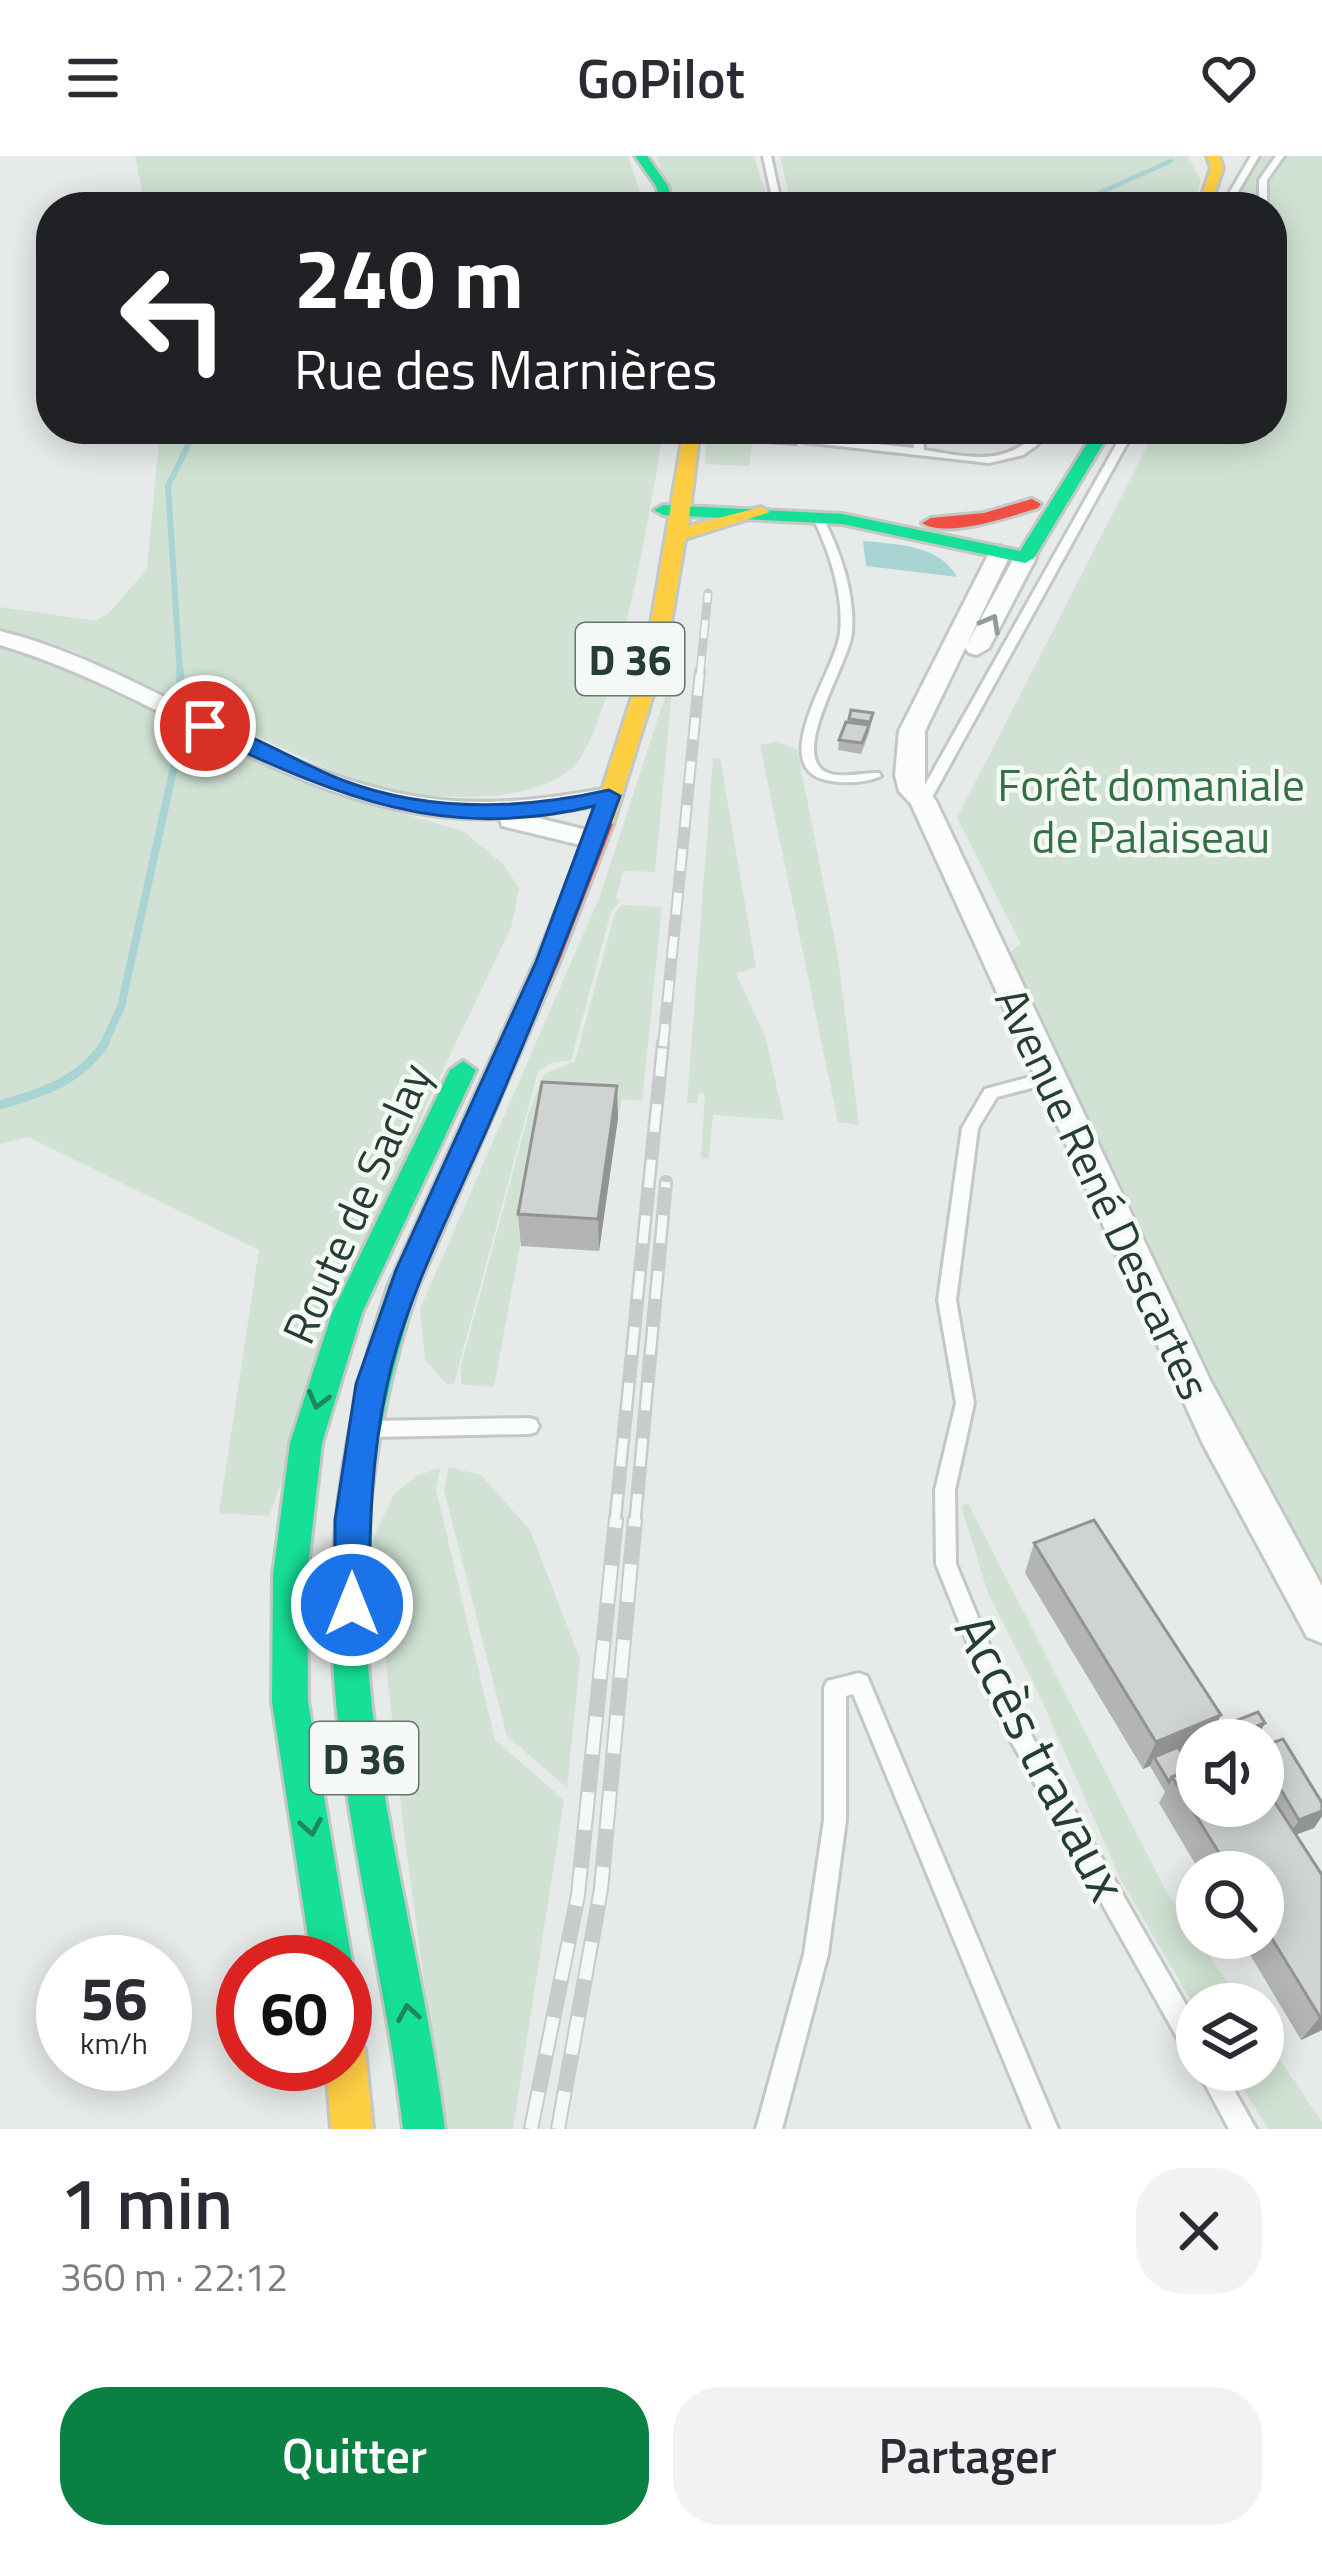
<!DOCTYPE html>
<html lang="fr">
<head>
<meta charset="utf-8">
<style>
  :root { --surface:#fff; --page:#f2f2f3; --text:#2b2b33; --muted:#7c7c81; --accent:#0b8043 }
  body { margin:0; font-family:"Titillium Web",sans-serif; background:var(--page); color:var(--text); height:100vh; display:flex; flex-direction:column; font-size:45px; white-space:nowrap }
  * { box-sizing:border-box; margin:0 }
  p { font-size:39px; color:var(--muted) }
  .icon { flex:none; width:66px; height:66px; fill:none; stroke:currentColor; stroke-width:2; stroke-linecap:round; stroke-linejoin:round }
  .map { position:relative; height:1973px; overflow:hidden }
  .drawer { display:flex; flex-direction:column; background:var(--surface); flex:1 }
  .drawer>* { flex:none }
  .hud { position:absolute; left:36px; top:36px; width:1251px; height:252px; border-radius:48px; box-shadow:0 6px 30px #0003; background:#202124; color:#fff; overflow:hidden }
  .fabs { position:absolute; left:1176px; top:1563px; display:grid; gap:24px }
  .fabs a { display:grid; place-items:center; width:108px; height:108px; border-radius:50%; background:var(--surface); box-shadow:0 6px 30px #0003; font-size:60px }
  .speed { position:absolute; left:36px; top:1779px; display:flex; gap:24px; font-size:60px; font-weight:700; text-align:center }
  .speed>* { display:grid; place-content:center; width:156px; height:156px; border-radius:50%; background:var(--surface); box-shadow:0 6px 30px #0003; line-height:1 }
  .speed small { font-size:30px; font-weight:400 }
  .speed .limit { border:18px solid #d22; background:#fff; color:#111 }
  .pin { position:absolute; display:grid; place-items:center; width:102px; height:102px; color:#fff; margin:-51px; border:6px solid #fff; border-radius:50%; box-shadow:0 3px 12px #0007 }
  .me { position:absolute; width:132px; margin:-66px; rotate:0deg; stroke-linejoin:round; filter:drop-shadow(0 0 9px #0008) }
  .turn { display:flex; align-items:center; gap:42px; height:252px; padding:0 60px; font-size:54px }
  .turn .icon { width:156px; height:156px; stroke-width:2.5 }
  .turn b { display:block; font-size:84px; line-height:102px }
  .round { display:grid; place-items:center; flex:none; width:126px; height:126px; border-radius:48px; background:var(--page) }
  .summary { display:flex; align-items:center; justify-content:space-between; height:204px; padding:0 60px }
  h1 { font-size:72px; font-weight:600; line-height:90px }
  .action { display:flex; gap:24px; margin-top:auto; padding:24px 60px }
  .action a { flex:1; height:138px; border-radius:48px; background:var(--accent); color:#fff; font-size:48px; font-weight:600; line-height:138px; text-align:center }
  .action a+a { background:var(--page); color:var(--text) }
  header { display:flex; justify-content:space-between; align-items:center; height:156px; padding:0 60px; background:var(--surface); font-size:54px; font-weight:600 }
  .map>svg:first-child { display:block }
  .green { fill:#d1e2d4 }
  .water { fill:#aad4d4 }
  .lines { fill:none; stroke-linecap:round; stroke-linejoin:round }
  .stream-far3 { stroke:#aad4d4; stroke-width:4.5 }
  .stream-far2 { stroke:#aad4d4; stroke-width:6 }
  .stream-far1 { stroke:#aad4d4; stroke-width:8 }
  .stream { stroke:#aad4d4; stroke-width:9 }
  .lane-casing { stroke:#c3c7c5; stroke-width:6 }
  .street-casing { stroke:#c3c7c5; stroke-width:6 }
  .fast-casing { stroke:#c2c8c5; stroke-width:6 }
  .slow-casing { stroke:#c2c8c5; stroke-width:6 }
  .jam-casing { stroke:#c2c8c5; stroke-width:6 }
  .lane { fill:#fbfcfc; fill-rule:evenodd }
  .street { fill:#fbfcfc; fill-rule:evenodd }
  .fast { fill:#16e098; fill-rule:evenodd }
  .slow { fill:#ffcf43; fill-rule:evenodd }
  .jam { fill:#f24e42; fill-rule:evenodd }
  .rail-far3-casing { stroke:#c7cbc9; stroke-width:9 }
  .rail-far2-casing { stroke:#c7cbc9; stroke-width:12 }
  .rail-far1-casing { stroke:#c7cbc9; stroke-width:14 }
  .rail-casing { stroke:#c7cbc9; stroke-width:16 }
  .rail-far3 { stroke:#f5f9f6; stroke-width:6; stroke-dasharray:18; stroke-linecap:butt }
  .rail-far2 { stroke:#f5f9f6; stroke-width:8; stroke-dasharray:22; stroke-linecap:butt }
  .rail-far1 { stroke:#f5f9f6; stroke-width:9; stroke-dasharray:28; stroke-linecap:butt }
  .rail { stroke:#f5f9f6; stroke-width:12; stroke-dasharray:38; stroke-linecap:butt }
  .wall { fill:#b2b5b4 }
  .shaded-wall { fill:#919492 }
  .building { fill:#cfd3d1; stroke:#919492; stroke-width:3 }
  .oneway { stroke:#909c98 }
  .oneway2 { stroke:#1e8660 }
  .route { fill:#1a73e8; stroke:#114b97; stroke-width:3 }
  .labels { text-anchor:middle; dominant-baseline:central; stroke-width:9; stroke-linejoin:round; paint-order:stroke }
  .shield { fill:#f5f9f6; stroke:#63756e; stroke-width:3 }
  .shield-label { font-size:42px; font-weight:bold; fill:#253d33 }
  .park-label { font-size:45px; fill:#337043; stroke:#f5f9f6 }
  .street-label { font-size:45px; fill:#253d33; stroke:#f5f9f6 }
  .near-street-label { font-size:54px; fill:#253d33; stroke:#f5f9f6 }
</style>
</head>
<body>
<header><svg class="icon" aria-label="menu" viewBox="0 0 24 24"><path d="M4 6h16M4 12h16M4 18h16"/></svg>GoPilot<svg class="icon" aria-label="heart" viewBox="0 0 24 24"><path d="M12 20l-8-8c-3-5 5-10 8-4 3-6 11-1 8 4z"/></svg></header>
<div class="map">
<svg width="1322" height="1973" viewBox="0 0 1322 1973">
  <rect width="100%" height="100%" fill="#e6eae8"/>
  <path class="green" d="M135 0H628L645 51H145Z
    M656 0H754L770 51H674Z
    M780 0H1188L1201 25 1193 51H792Z
    M1262 0H1275L1255 36 1266 31 1285 0H1322V1428L1240 1289 1002 803 1021 788 957 662 1156 273H1272V51H1235L1249 16Z
    M160 273H663C655 335 613 572 574 610 529 653 423 642 368 632L74 495 0 472V451L96 465 109 457 147 413Z
    M707 273H754L749 310 705 308Z
    M0 488 60 507 360 645 463 675 504 709 519 732 512 769 425 952 269 1360 219 1357 259 1094 28 981 0 988Z
    M674 514 655 716 623 715 616 743 621 744 611 756 571 904 551 907 538 916 454 1228H447L425 1204 420 1153 599 742Z
    M776 586 797 593 838 801 859 969 838 966 760 589Z
    M713 602H720L756 812 736 817 766 883 784 964 713 959 709 1002 701 1003 705 938H698V947H687Z
    M621 749 662 751 642 945 622 943 618 962 544 959 494 1231 461 1228V1209L529 956 544 918 575 905 615 757Z
    M449 1311 481 1319 530 1374 580 1503 567 1632 507 1580 444 1334Z
    M440 1312 436 1333 495 1584 564 1644 513 1973H444L404 1677 373 1383 394 1338 416 1320Z
    M968 1347 1166 1735 1242 1848H1197V1855L1122 1726 1037 1534 988 1437 961 1350Z
    M1263 1879 1322 1966V1973H1268L1232 1914H1263Z"/>
  <path class="water" d="M863 385C896 388 940 389 957 421L866 410Z"/>
  <g class="lines">
    <path class="stream-far3" d="M1068 51 1171 5"/>
    <path class="stream-far2" d="M180 518 168 330 196 273"/>
    <path class="stream-far1" d="M180 515 181 539
      M103 890 121 851 180 583"/>
    <path class="stream" d="M0 949C42 937 80 925 105 887"/>
    <g class="lane-casing">
      <path id="lane" d="M763 0H771L782 51H774Z
        M1251 0H1259L1229 51H1221Z
        M1276 0H1284L1267 24V51H1259V24Z
        M904 273H915L923 282 924 294C971 301 1005 312 1041 273H1051L1036 290 1023 299 989 307 803 286 798 283 803 280 914 292 913 283Z
        M1125 273H1135L930 645 923 649 918 648 916 645Z
        M817 357 822 360C840 394 855 437 852 476 850 506 791 594 824 615 838 624 863 616 879 617L881 620C866 627 843 628 826 624 765 610 837 512 840 477 844 438 829 394 812 360Z
        M1053 915 1059 917 1061 921 1059 925 997 941 978 972 956 1144 974 1247 955 1334 956 1408 1013 1547 1197 1868V1904L1188 1901 997 1560 936 1408 935 1334 956 1247 938 1144 962 972 985 933Z
        M529 1262 536 1264 539 1270 536 1276 529 1278 372 1281 365 1279 362 1273 365 1267 372 1265Z
        M859 1517 867 1520 870 1527 1058 1973H1032L853 1538 846 1540V1664L828 1798 782 1973H756L804 1798 824 1664V1532L827 1525Z
        M1197 1913 1223 1914 1256 1973H1229Z"/>
    </g>
    <g class="street-casing">
      <path id="street" d="M1000 390 1011 397 925 575V632L936 645 1211 1226 1322 1430V1487L1307 1481 1203 1288 911 648 899 635 895 619 899 575 989 397Z
        M1025 395 1036 402 989 492 977 499 969 497 965 492 1014 402Z
        M0 475C148 512 273 621 426 642 488 651 548 643 609 632L622 640 609 648 530 660 603 678 607 684 593 692 502 670 500 662C314 671 170 539 0 489Z"/>
    </g>
    <g class="fast-casing">
      <path id="fast" d="M635 0H647L668 30 674 51H662L656 30Z
        M1096 273H1112L1034 402 1025 407 842 368 663 359 654 354 663 349 842 358 1020 395Z
        M463 905 476 914 362 1157 322 1287 307 1419 308 1546 352 1806 345 1820V1806H312L272 1546 273 1419 290 1287 332 1157 450 914Z
        M403 1120 413 1123 418 1131C380 1243 362 1356 366 1474 373 1642 424 1806 445 1973H403C384 1806 335 1641 332 1473 330 1355 350 1243 388 1131L393 1123Z"/>
    </g>
    <g class="slow-casing">
      <path id="slow" d="M1207 0H1219L1223 12 1210 51H1198L1211 12Z
        M684 273H700L688 370 761 351 770 356 685 383 666 497 613 668 602 675 591 668 646 497Z
        M345 1874 359 1880 365 1894 373 1973H331L326 1908H345Z"/>
    </g>
    <g class="jam-casing">
      <path id="jam" d="M1032 343 1041 348 1038 352C1011 360 946 383 922 367L931 362 984 357Z
        M602 661 613 668 560 804 418 1131 413 1139H393L388 1131 536 804 591 668Z"/>
    </g>
    <use href="#lane" class="lane"/>
    <use href="#street" class="street"/>
    <use href="#fast" class="fast"/>
    <use href="#slow" class="slow"/>
    <use href="#jam" class="jam"/>
    <g class="rail-far3-casing">
      <path id="rail-far3" d="M700 518 708 437"/>
    </g>
    <g class="rail-far2-casing">
      <path id="rail-far2" d="M663 890 700 515"/>
    </g>
    <g class="rail-far1-casing">
      <path id="rail-far1" d="M615 1366 663 887
        M635 1366 666 1026"/>
    </g>
    <g class="rail-casing">
      <path id="rail" d="M531 1973 578 1739 616 1363
        M558 1973 601 1733 635 1363"/>
    </g>
    <use href="#rail-far3" class="rail-far3"/>
    <use href="#rail-far2" class="rail-far2"/>
    <use href="#rail-far1" class="rail-far1"/>
    <use href="#rail" class="rail"/>
  </g>
  <path class="wall" d="M799 273 797 290 767 288 768 279Z
    M851 554 873 557 869 577 861 598 838 594 839 584 849 566Z
    M618 962 599 1095 521 1090 518 1058Z
    M1034 1387 1197 1591 1182 1597 1191 1613 1263 1650V1590L1322 1647V1660L1314 1672 1296 1678 1322 1874 1301 1884 1240 1782H1263V1716H1200L1159 1647 1165 1636 1150 1610 1143 1613 1025 1417Z
    M1265 1567 1260 1576 1241 1584H1226L1222 1578 1227 1568Z"/>
  <path class="shaded-wall" d="M617 930 618 962 599 1095 598 1063Z
    M1221 1559 1208 1584H1197V1591L1158 1607 1154 1601 1150 1610 1143 1613 1156 1586Z
    M1265 1567 1260 1576 1241 1584H1232L1234 1579Z
    M1322 1655V1660L1314 1672 1287 1682 1299 1664Z
    M1322 1860V1874L1301 1884 1320 1861Z"/>
  <path class="building" d="M769 273H799L797 281 768 279Z
    M851 554 873 557 870 566 849 563Z
    M846 566 869 569 862 587 839 584Z
    M542 926 617 930 598 1063 518 1058Z
    M1094 1364 1221 1559 1156 1586 1034 1387Z
    M1258 1556 1265 1567 1234 1579 1227 1568Z
    M1283 1583 1322 1647V1655L1299 1664 1263 1604V1590Z
    M1178 1591 1191 1613 1172 1621 1169 1626 1154 1601Z
    M1197 1610V1650H1263V1628L1322 1719V1860L1320 1861 1263 1768V1716H1231L1172 1621Z"/>
  <defs><path id="oneway-chevron" d="M-2-3.5L2.5 0L-2 3.5" fill="none" stroke-width="1.6" stroke-linecap="round" stroke-linejoin="round" transform="scale(3)"/></defs>
  <use class="oneway" href="#oneway-chevron" transform="translate(991 467) rotate(-61)"/>
  <g class="oneway2">
    <use href="#oneway-chevron" transform="translate(318 1244) rotate(105)"/>
    <use href="#oneway-chevron" transform="translate(311 1671) rotate(80)"/>
    <use href="#oneway-chevron" transform="translate(408 1857) rotate(-100)"/>
  </g>
  <path class="route" d="M205 564C252 577 296 606 342 624 429 657 520 654 609 634L620 640C579 753 535 863 487 973 451 1055 406 1141 387 1229 371 1302 369 1375 370 1449L365 1460 352 1464 340 1460 335 1449V1364L356 1228 396 1114 536 806 594 650C438 687 336 638 197 575L194 570Z"/>
  <g class="labels">
    <g class="shield">
      <rect x="576" y="467" width="108" height="72" rx="9"/>
      <rect x="310" y="1566" width="108" height="72" rx="9"/>
    </g>
    <g class="shield-label">
      <text x="630" y="503">D 36</text>
      <text x="364" y="1602">D 36</text>
    </g>
    <g class="park-label">
      <text x="1151" y="628">Forêt domaniale<tspan x="1151" dy="52">de Palaiseau</tspan></text>
    </g>
    <g class="street-label">
      <text transform="translate(1104 1037) rotate(65)">Avenue René Descartes</text>
      <text transform="translate(356 1047) rotate(-66)">Route de Saclay</text>
    </g>
    <g class="near-street-label">
      <text transform="translate(1042 1601) rotate(63)">Accès travaux</text>
    </g>
  </g>
</svg>
<div class="fabs">
<a><svg class="icon" aria-label="sound" viewBox="0 0 24 24"><path d="M4 9h4l5-4v14l-5-4H4zM17 9q2 3 0 6"/></svg></a>
<a><svg class="icon" aria-label="search" viewBox="0 0 24 24"><circle cx="10" cy="10" r="6"/><path d="M15 15l6 6"/></svg></a>
<a><svg class="icon" aria-label="layers" viewBox="0 0 24 24"><path d="M12 4l9 5-9 5-9-5zM3 14l9 5 9-5"/></svg></a>
</div>
<div class="speed"><div>56<small>km/h</small></div><div class="limit">60</div></div>
<div class="pin" style="left:205px;top:570px;background:#d93025"><svg class="icon" aria-label="arrive" viewBox="0 0 24 24"><path d="M6 21V4h12l-3 4 3 4H6"/></svg></div>
<svg class="me" style="left:352px;top:1449px" viewBox="-20 -20 40 40"><circle r="17" fill="#1a73e8" stroke="#fff" stroke-width="3"/><path d="M0-11L8 9 0 5-8 9z" fill="#fff"/></svg>
<div class="hud">
<div class="turn"><svg class="icon" aria-label="left" viewBox="0 0 24 24"><path d="M17 20v-9H6M10 6l-5 5 5 5"/></svg><div><b>240 m</b>Rue des Marnières</div></div>
</div>
</div>
<section class="drawer">
<div class="summary"><div><h1>1 min</h1><p>360 m · 22:12</p></div><a class="round"><svg class="icon" aria-label="close" viewBox="0 0 24 24"><path d="M6 6l12 12M18 6L6 18"/></svg></a></div>
<div class="action"><a>Quitter</a><a>Partager</a></div>
</section>
</body>
</html>
